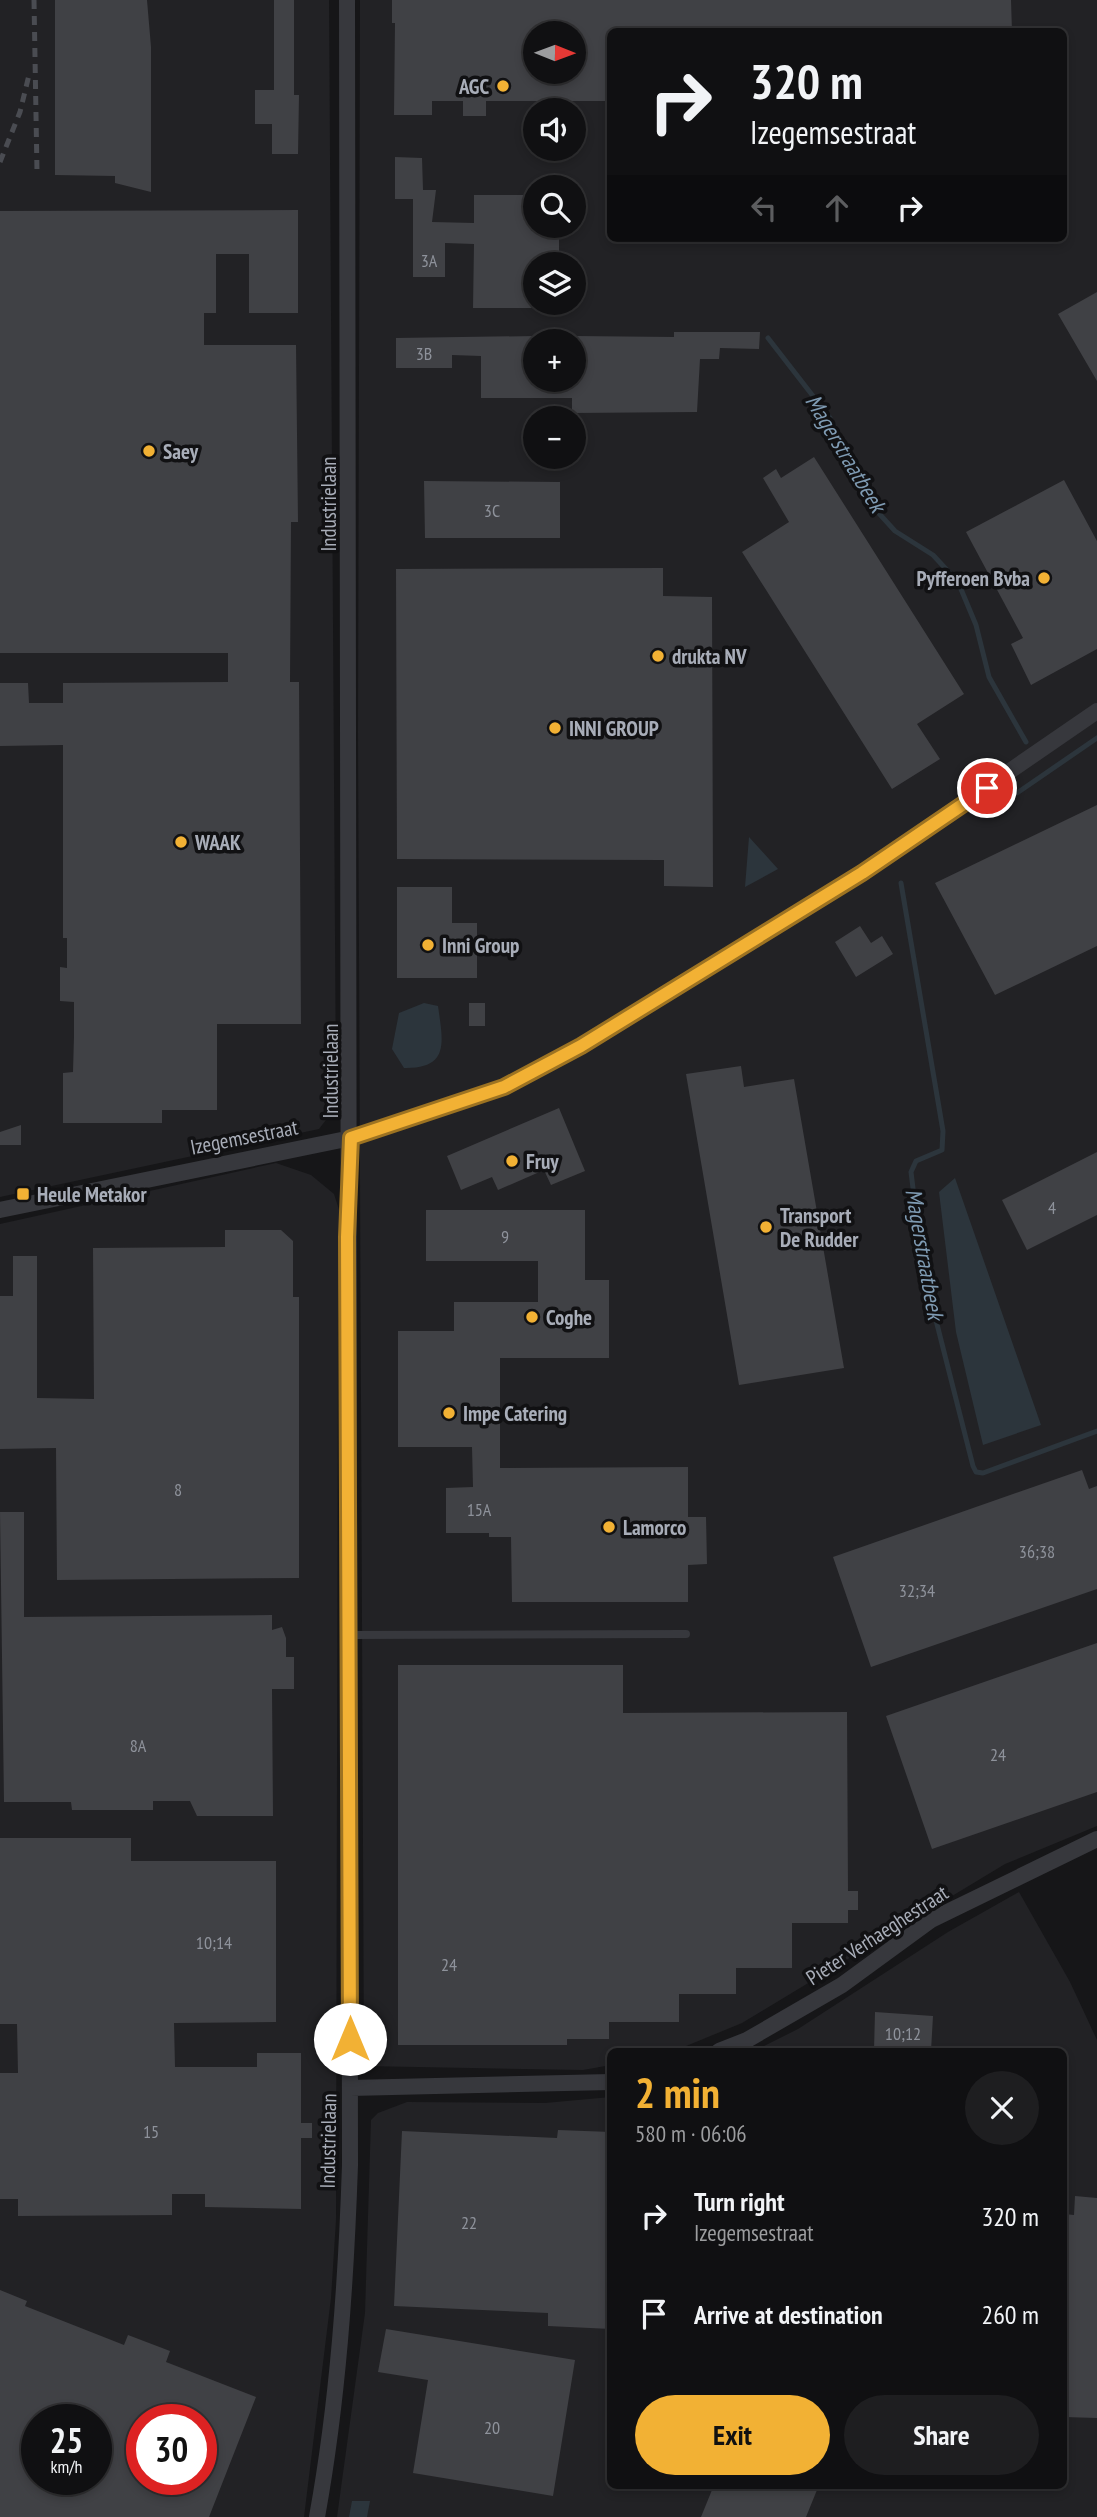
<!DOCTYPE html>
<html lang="en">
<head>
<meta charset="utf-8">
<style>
  :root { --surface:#101012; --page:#1e1e20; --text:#f1f3f6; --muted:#9c9d9f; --line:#303032; --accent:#f2b134 }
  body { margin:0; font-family:"PT Sans Narrow",sans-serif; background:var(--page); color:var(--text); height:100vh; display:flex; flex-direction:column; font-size:26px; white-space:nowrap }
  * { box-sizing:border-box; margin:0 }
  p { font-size:23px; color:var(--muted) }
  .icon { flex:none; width:38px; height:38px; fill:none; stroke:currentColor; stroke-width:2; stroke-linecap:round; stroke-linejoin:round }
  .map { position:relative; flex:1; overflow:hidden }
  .drawer { position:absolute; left:607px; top:2048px; width:460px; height:441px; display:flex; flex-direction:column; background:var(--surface); border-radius:10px; box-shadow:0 4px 10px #0003,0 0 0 2px var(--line) }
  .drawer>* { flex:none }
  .guide { position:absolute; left:607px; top:28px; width:460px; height:214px; border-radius:10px; box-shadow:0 4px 10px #0003,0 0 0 2px var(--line); background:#101012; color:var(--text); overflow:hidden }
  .needle { width:46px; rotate:91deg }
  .tools { position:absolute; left:523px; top:21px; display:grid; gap:14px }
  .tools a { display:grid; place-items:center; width:63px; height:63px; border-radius:50%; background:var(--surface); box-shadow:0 4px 10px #0003,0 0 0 2px var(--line); font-size:35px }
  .speed { position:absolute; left:21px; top:2404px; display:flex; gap:14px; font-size:35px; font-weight:700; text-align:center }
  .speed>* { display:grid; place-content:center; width:91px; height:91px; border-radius:50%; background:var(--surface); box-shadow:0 4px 10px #0003,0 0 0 2px var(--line); line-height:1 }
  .speed small { font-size:18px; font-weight:400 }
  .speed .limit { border:10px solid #d22; background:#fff; color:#111 }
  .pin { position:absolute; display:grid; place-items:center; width:60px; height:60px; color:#fff; margin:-30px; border:4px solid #fff; border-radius:50%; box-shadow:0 2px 7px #0007 }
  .me { position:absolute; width:77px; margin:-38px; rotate:0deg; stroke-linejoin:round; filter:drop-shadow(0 0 5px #0008) }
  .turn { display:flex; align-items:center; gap:24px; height:147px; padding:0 28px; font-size:32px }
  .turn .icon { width:91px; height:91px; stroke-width:2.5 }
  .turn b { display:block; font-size:49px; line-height:60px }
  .lanes { display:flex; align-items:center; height:66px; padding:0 28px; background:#0003; justify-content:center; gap:35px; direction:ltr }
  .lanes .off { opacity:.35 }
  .round { display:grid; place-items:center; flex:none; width:74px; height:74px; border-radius:37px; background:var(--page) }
  .headline { display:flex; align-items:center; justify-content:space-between; height:119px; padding:0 28px }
  h1 { font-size:42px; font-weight:700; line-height:52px; color:var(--accent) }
  .cta { display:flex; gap:14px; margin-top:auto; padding:14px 28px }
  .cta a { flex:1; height:80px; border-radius:42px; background:var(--accent); color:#111; font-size:28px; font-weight:700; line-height:80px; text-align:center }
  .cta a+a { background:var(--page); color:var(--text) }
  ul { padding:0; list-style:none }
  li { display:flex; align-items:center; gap:21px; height:98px; padding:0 28px }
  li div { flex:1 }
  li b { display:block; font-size:26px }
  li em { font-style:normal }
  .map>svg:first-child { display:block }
  .built { fill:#222225; fill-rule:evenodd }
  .water { fill:#2c353c }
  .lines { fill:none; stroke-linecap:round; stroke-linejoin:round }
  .stream { stroke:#2c353c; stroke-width:5 }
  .building { fill:#404145; fill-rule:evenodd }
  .service { stroke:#37383d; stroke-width:8 }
  .minor { stroke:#37383d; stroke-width:16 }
  .rail { stroke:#4a4c52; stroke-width:5; stroke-dasharray:9 7; stroke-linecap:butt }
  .route-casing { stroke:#9d7322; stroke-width:18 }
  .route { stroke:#f2b134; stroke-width:12 }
  .poi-dot { fill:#f2b134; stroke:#111113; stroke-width:2.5 }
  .labels { text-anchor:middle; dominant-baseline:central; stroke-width:7; stroke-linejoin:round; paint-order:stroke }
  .number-label { font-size:18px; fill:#8e929b }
  .poi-label { font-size:21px; font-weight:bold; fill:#a8adb8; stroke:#111113; text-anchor:start }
  .street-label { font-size:21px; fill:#a8adb8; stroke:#111113 }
  .water-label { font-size:23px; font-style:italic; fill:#7f9bb3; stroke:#111113 }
</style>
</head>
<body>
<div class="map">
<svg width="1097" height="2517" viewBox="0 0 1097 2517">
  <rect width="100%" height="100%" fill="#161618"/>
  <path class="built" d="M0 0H329L336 1091 329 1116 319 1129 0 1197Z
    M360 0H1097V1826L1005 1864 742 2023 674 2051H611V2065L583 2070 364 2066 358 732ZM611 32H1064V238H611ZM536 33H574V72H536ZM536 110H574V149H536ZM536 187H574V226H536ZM536 264H574V303H536ZM536 341H574V380H536ZM536 418H574V457H536Z
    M276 1163 311 1175 334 1194 341 1216 338 1318 336 2220 331 2298 304 2517H0V1224ZM37 2420H96V2480H37ZM142 2420H201V2480H142Z
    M1019 1892 1070 1982 1097 2040V2517H337L365 2313 371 2120 378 2113 407 2102 545 2103 611 2097V2485H1064V2051H754L798 2029 948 1932Z"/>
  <path class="water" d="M749 837 778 869 745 887Z
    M424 1003 438 1006C443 1042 450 1069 404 1068L392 1049 399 1013Z
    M955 1178 1041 1425 983 1445 956 1332 939 1192Z
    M352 2501H370L367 2517H349Z"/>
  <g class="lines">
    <path class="stream" d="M768 338 830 418 875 509 895 531 933 555 958 582 976 625 989 677 1026 742
      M1017 793 1097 738
      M901 883 943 1131 942 1150 916 1161 911 1172 923 1269 973 1466 976 1472 983 1473 1097 1431"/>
  </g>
  <path class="building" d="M55 0H147L151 47V192L115 183V176L55 175Z
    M274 0H294V95H299L298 154H272V124H255V90H274Z
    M392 0H1011L1012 32H611V101H486V116H463V101H432V115H394L395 23H392ZM536 33H574V72H536Z
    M395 157 422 158 423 190H436L432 222 474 223V195H536V226H559V264H536V308H473L474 244 445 243V277H413V199H395Z
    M298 210V313H249V254H216V313H204V345H296L298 522H291L290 682H299L301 1024H217V1110H162V1123H63V1073L73 1072 74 1036V1002L60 1001V967L67 968V938H63V745L0 746V683H28L29 703H63V683L228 682V653H0V211Z
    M1097 292V381L1058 314Z
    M674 332H760L759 349 720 348 719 359H700L697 412 572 413V398H481V356L452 355V368H396V338L536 336V380H574V336L674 337Z
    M814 457 964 694 917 724 940 759 892 789 742 552 789 522 763 478 776 469 781 478Z
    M1064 480 1097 541V649L1031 685 1011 644 1023 638 966 532Z
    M424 481 560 482V538H425Z
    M663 568V596L712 597 713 887 664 886V860L397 859 396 569Z
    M1097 805V946L995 995 935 883Z
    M397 887H452V923H477V978H397Z
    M860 926 871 943 882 936 893 954 856 977 835 942Z
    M469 1003H485V1026H469Z
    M741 1066 744 1087 794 1079 844 1368 739 1385 686 1074Z
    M559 1108 585 1171 551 1185 544 1170 498 1190 492 1177 461 1190 447 1156Z
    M21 1125V1145H0V1132Z
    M1097 1152V1215L1027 1250 1002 1200Z
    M426 1210H585V1280H609V1358H500V1468L688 1467V1517H706L707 1564 688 1565V1602H512L511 1537H489V1533H446V1488L473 1487 472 1447H398V1331H454V1302H538V1261H426Z
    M225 1230H281L293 1241V1297H299V1578L57 1580 56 1448 0 1449V1296H13V1256H37V1398L94 1399 93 1248 225 1247Z
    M1082 1470 1089 1489 1097 1486V1589L871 1667 833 1557Z
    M0 1512H24V1617L272 1615V1630L282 1627 286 1638V1657H294V1689H272L273 1816H197L190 1801H153V1810H72L71 1802H4Z
    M1097 1643V1792L932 1849 886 1716Z
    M398 1665H623V1713L847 1712 848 1891H858V1910H848V1923H792V1968H736V1994H679V2022H609V2039H567V2045H398Z
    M0 1838H131V1861H276V2022L174 2023 175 2067H257V2053H301V2123H312V2138H301V2209L205 2207V2194H172V2215L18 2216V2199H0V2073H18L17 2024H0Z
    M875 2012 933 2016 931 2051H874Z
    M558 2130 611 2132V2329L548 2326V2313L394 2306 402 2131 557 2138Z
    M1075 2196 1097 2198V2418L1064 2417V2214L1074 2215Z
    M0 2290 27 2301 25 2306 124 2345 128 2335 170 2351 166 2362 256 2397 209 2517H0ZM37 2420H96V2480H37ZM142 2420H201V2480H142Z
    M386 2329 575 2360 553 2496 413 2473 428 2380 378 2372Z
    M714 2485H819L806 2517H701Z"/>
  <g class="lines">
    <path class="service" d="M350 1635 686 1634"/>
    <path class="minor" d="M0 1210 351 1138 504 1087 581 1046 862 873 1097 711
      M719 2051 747 2040 842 1985 931 1920 1097 1839
      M350 2088 611 2082
      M317 2517C338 2401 346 2283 350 2165L347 0"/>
    <path class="rail" d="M34 0 37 172
      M0 162 20 112 29 75"/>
  </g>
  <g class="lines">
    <g class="route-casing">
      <path id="route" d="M350 2039 347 1237 351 1138 504 1087 581 1046 862 873 987 788"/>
    </g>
    <use href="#route" class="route"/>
  </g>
  <g class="poi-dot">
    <circle cx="503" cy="86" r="7"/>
    <circle cx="149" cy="451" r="7"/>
    <circle cx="1044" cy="578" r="7"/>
    <circle cx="658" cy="656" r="7"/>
    <circle cx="555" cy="728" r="7"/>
    <circle cx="181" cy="842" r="7"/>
    <circle cx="428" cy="945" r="7"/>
    <circle cx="512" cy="1161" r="7"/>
    <rect x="16" y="1187" width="14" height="14" rx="3.5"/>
    <circle cx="766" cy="1227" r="7"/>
    <circle cx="532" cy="1317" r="7"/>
    <circle cx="449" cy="1413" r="7"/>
    <circle cx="609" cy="1527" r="7"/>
  </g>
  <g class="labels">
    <g class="number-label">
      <text x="429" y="260">3A</text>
      <text x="424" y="353">3B</text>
      <text x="492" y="510">3C</text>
      <text x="1052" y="1207">4</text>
      <text x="505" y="1236">9</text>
      <text x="178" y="1489">8</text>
      <text x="479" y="1509">15A</text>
      <text x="1037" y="1551">36;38</text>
      <text x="917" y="1590">32;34</text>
      <text x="138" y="1745">8A</text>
      <text x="998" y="1754">24</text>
      <text x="214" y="1942">10;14</text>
      <text x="449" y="1964">24</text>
      <text x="903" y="2033">10;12</text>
      <text x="151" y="2131">15</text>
      <text x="469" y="2222">22</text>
      <text x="492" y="2427">20</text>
    </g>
    <g class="poi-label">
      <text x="489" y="86" text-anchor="end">AGC</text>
      <text x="163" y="451">Saey</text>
      <text x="1030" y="578" text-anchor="end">Pyfferoen Bvba</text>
      <text x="672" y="656">drukta NV</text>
      <text x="569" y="728">INNI GROUP</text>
      <text x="195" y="842">WAAK</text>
      <text x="442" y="945">Inni Group</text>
      <text x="526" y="1161">Fruy</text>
      <text x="37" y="1194">Heule Metakor</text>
      <text x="780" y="1215">Transport<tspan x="780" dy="24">De Rudder</tspan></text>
      <text x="546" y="1317">Coghe</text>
      <text x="463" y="1413">Impe Catering</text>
      <text x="623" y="1527">Lamorco</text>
    </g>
    <g class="street-label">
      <text transform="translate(328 504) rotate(-90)">Industrielaan</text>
      <text transform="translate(330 1071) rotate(-90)">Industrielaan</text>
      <text transform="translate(244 1137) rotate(-11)">Izegemsestraat</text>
      <text transform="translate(877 1935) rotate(-33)">Pieter Verhaeghestraat</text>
      <text transform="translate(328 2141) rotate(-89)">Industrielaan</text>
    </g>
    <g class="water-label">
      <text transform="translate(846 453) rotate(59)">Magerstraatbeek</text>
      <text transform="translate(925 1254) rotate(80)">Magerstraatbeek</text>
    </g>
  </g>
</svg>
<div class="tools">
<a><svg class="needle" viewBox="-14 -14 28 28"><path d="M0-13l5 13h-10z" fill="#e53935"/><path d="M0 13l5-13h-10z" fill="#9c9d9f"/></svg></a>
<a><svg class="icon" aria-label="sound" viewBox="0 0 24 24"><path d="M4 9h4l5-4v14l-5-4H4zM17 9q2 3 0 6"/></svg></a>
<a><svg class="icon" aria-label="search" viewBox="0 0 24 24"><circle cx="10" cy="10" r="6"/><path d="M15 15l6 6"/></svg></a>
<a><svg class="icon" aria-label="layers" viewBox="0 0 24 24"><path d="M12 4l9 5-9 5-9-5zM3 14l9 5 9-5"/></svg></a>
<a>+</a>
<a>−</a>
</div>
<div class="speed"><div>25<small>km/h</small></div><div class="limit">30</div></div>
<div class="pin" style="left:987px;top:788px;background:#d93025"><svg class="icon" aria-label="arrive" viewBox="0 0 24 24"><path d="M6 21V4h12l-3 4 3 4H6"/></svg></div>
<svg class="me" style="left:350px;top:2039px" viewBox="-20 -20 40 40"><circle r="19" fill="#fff"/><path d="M0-13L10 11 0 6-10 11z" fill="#f2b134"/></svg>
<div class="guide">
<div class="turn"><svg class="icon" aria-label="right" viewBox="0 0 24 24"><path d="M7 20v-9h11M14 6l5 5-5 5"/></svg><div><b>320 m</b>Izegemsestraat</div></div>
<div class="lanes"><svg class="icon off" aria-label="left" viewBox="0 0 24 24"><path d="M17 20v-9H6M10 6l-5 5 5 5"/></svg><svg class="icon off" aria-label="ahead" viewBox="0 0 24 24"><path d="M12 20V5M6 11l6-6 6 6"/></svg><svg class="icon" aria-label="right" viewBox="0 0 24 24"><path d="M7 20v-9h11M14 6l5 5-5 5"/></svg></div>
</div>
<section class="drawer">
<div class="headline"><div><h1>2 min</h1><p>580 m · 06:06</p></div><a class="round"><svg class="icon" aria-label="close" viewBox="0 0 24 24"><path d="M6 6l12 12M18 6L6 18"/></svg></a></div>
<ul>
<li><svg class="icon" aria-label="right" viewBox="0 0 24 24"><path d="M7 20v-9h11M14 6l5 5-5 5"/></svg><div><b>Turn right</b><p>Izegemsestraat</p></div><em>320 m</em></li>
<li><svg class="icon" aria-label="arrive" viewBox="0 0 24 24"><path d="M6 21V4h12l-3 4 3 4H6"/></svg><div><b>Arrive at destination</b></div><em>260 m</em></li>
</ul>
<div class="cta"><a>Exit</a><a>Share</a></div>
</section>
</div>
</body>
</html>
